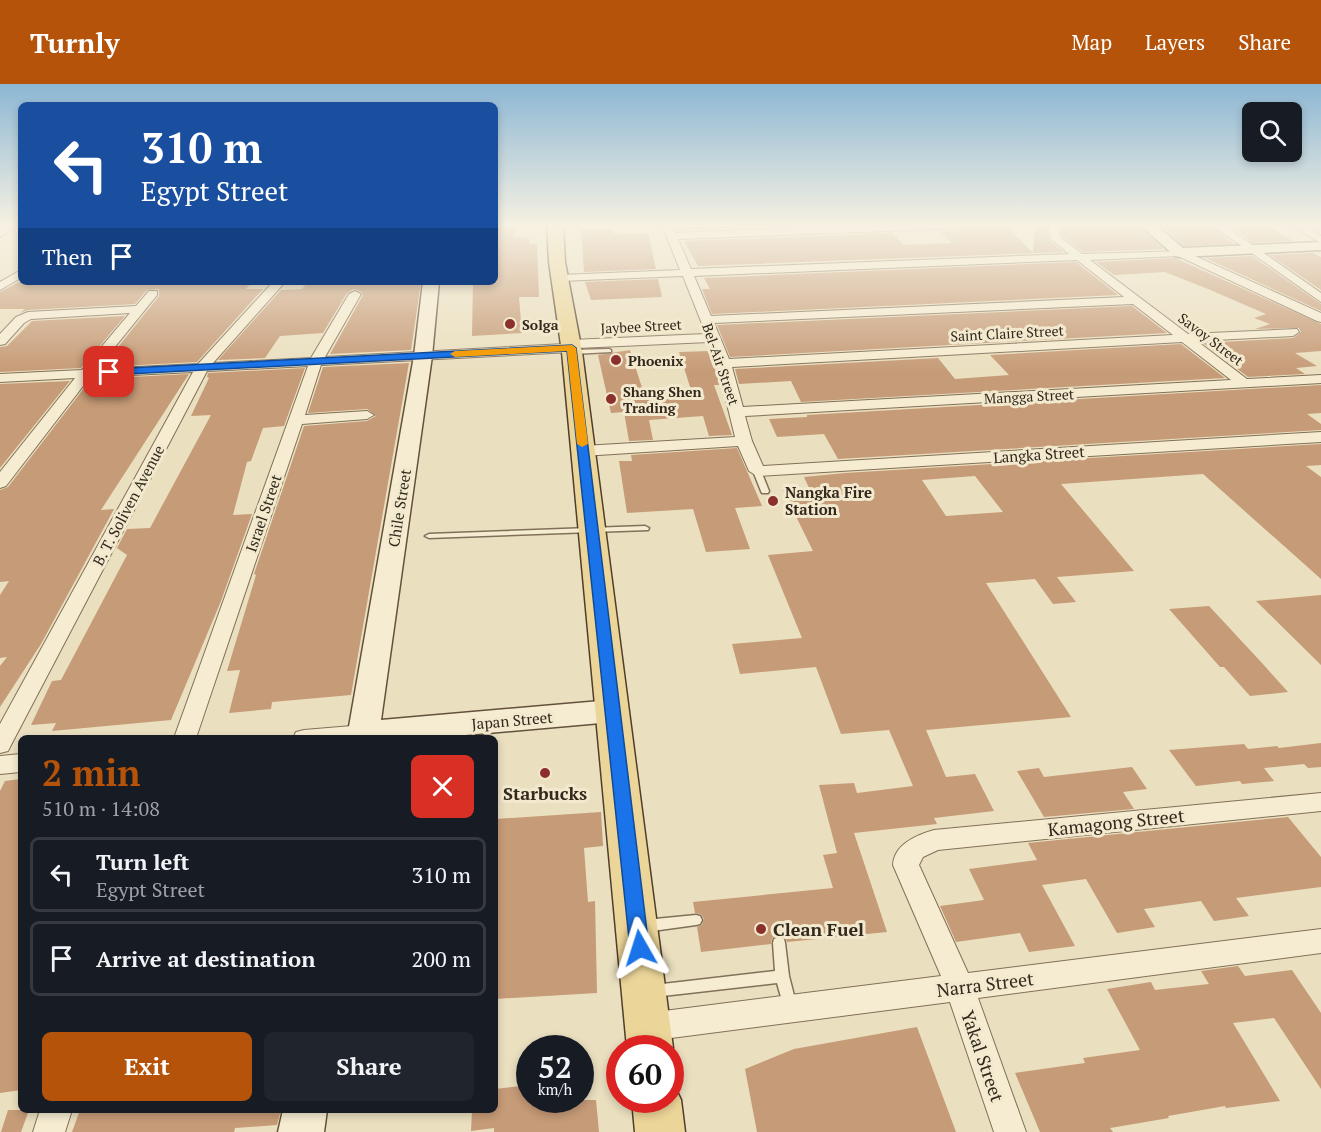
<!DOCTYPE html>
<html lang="en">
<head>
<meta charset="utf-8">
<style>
  :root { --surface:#171b24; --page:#20242c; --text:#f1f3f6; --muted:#9ea1a6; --line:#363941; --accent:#b45309 }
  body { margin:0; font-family:"PT Serif",serif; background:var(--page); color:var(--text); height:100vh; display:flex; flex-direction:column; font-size:22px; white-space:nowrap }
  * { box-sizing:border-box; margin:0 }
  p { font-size:20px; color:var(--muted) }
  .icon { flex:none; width:33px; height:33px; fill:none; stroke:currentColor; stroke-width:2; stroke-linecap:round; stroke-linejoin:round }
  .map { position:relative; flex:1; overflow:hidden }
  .details { position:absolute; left:18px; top:651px; width:480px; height:378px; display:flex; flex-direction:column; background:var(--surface); border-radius:9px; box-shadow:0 3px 9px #0003 }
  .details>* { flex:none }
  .banner { position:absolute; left:18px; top:18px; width:480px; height:183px; border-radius:9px; box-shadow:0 3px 9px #0003; background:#1a4fa0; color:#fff; overflow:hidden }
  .fabs { position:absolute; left:1242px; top:18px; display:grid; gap:12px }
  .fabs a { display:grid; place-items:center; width:60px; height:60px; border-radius:9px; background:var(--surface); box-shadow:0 3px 9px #0003; font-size:30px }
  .speed { position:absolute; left:516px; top:951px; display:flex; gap:12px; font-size:30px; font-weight:700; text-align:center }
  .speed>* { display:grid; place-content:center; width:78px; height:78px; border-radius:50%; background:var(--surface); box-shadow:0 3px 9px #0003; line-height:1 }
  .speed small { font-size:15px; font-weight:400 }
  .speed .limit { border:9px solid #d22; background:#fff; color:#111 }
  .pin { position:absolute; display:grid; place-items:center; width:51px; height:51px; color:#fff; margin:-26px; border-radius:12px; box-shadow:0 3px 9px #0006 }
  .me { position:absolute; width:66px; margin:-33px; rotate:354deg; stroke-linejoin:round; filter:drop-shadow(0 0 4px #0008) }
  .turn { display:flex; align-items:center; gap:21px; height:126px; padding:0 24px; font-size:27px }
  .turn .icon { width:78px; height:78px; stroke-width:2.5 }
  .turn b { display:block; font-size:42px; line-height:51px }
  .then { display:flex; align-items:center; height:57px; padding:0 24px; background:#0003; gap:12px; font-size:22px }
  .round { display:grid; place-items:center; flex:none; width:63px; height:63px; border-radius:9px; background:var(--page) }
  .head { display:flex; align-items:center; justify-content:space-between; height:102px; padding:0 24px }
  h1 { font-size:36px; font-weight:800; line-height:45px; color:var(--accent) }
  .button { display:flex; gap:12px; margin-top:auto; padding:12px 24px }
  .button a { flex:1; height:69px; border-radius:9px; background:var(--accent); color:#fff; font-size:24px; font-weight:800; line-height:69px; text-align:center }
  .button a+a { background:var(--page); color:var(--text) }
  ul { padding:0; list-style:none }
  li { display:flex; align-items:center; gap:18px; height:75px; margin:0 12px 9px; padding:0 12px; border:3px solid var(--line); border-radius:9px }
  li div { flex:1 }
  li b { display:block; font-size:22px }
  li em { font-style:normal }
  header { display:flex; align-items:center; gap:36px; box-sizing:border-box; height:84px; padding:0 30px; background:var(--accent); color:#fff }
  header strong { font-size:28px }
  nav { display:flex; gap:33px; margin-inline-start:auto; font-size:21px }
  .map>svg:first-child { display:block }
  .building { fill:#c69b77; fill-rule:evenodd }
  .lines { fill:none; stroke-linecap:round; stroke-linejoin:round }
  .lane-casing { stroke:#817059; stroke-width:3 }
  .street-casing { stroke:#817059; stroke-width:2 }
  .secondary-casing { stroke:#63513c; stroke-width:3 }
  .primary-casing { stroke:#4f3e2d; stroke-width:3 }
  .lane { fill:#f6ecd1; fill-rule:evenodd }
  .street { fill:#f6ecd1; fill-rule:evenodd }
  .secondary { fill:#f6ecd1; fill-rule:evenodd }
  .primary { fill:#ecd598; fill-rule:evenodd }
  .route { fill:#1a73e8; stroke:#114b97; stroke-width:1.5 }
  .slow { fill:#f59e0b }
  .poi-dot { fill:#8c302d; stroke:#f2e9ce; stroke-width:2 }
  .labels { text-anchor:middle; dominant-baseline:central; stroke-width:6; stroke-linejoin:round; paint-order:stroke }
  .far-poi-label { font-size:14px; font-weight:bold; fill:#32281c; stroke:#f2e9ce; text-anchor:start }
  .far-street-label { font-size:14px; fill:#32281c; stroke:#f2e9ce }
  .street-label { font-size:15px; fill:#32281c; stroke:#f2e9ce }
  .poi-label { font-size:15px; font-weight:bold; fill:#32281c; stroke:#f2e9ce; text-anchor:start }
  .near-poi-label { font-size:18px; font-weight:bold; fill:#32281c; stroke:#f2e9ce }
  .near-street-label { font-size:18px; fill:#32281c; stroke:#f2e9ce }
</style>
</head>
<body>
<header>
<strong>Turnly</strong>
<nav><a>Map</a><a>Layers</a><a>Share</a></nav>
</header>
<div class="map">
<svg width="1321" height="1048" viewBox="0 0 1321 1048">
  <rect width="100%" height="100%" fill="#eadfbf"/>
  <path class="building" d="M717 141H804L689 146 687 143Z
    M1035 141H1047L1049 156 1063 168 698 182 684 157 892 149 904 161 952 159 940 148 958 147 967 144 1007 143 1033 169Z
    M1061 141H1138L1164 165 1083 168 1062 152Z
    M1160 141H1210L1234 160 1184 162Z
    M1229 141H1265L1293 157 1253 159Z
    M497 142H515L514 152 529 154V160L537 159 539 213H519L522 249 472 252 473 198H495V147Z
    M613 145 614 150 648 149 656 185 584 188 581 146Z
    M1313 169 1321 173V206L1270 171Z
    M1252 172 1321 220V227L1205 174Z
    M1175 174 1321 240V267L1295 269 1317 282 1296 284 1305 290 1248 293 1203 259 1293 254 1301 248 1299 244 1255 245 1270 240 1254 234 1266 230 1208 205 1165 188 1114 191 1096 178Z
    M1076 178 1118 211 712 230 702 205H710L704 194Z
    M658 195 662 213 591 216 585 198Z
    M19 198H252L246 205H263L197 278 102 283 159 212V205L147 206 135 220 28 226 20 229 25 225H0V208Z
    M421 198 411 266 330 270 363 211 362 208 354 205 347 209 323 249 280 252 265 274 218 276 281 206 302 205 307 199 322 198Z
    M1132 222 1167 249 730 273 717 241Z
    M125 232 81 284 0 288V263L7 262 32 237Z
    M1181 260 1225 294 801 318 791 297 739 300 735 285 938 274 955 295 1009 291 990 271Z
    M630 266 644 310 691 306 679 268 710 267 720 301H714L732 351 709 352 703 332 649 336 653 356 629 357 624 328 611 329 598 271Z
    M409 279 351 611 272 618 271 625 229 629 240 586 227 587 256 491 254 490 304 342 367 337 376 332 367 325 308 329 323 283Z
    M305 284 284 342 263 344 251 377 247 378 233 431 252 430 221 517 171 636 52 647 56 639 31 641 52 597 61 596 127 471 117 464 127 445 150 444 211 331 191 332 209 294 207 293 208 289Z
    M189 290 101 426 114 425 41 560 0 623V582L7 573 0 574V511L9 497 0 498V406L8 403 91 295Z
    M70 297 0 384V300Z
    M1321 301V329L1307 330 1321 340V346L838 375 824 350 777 353 769 335 807 333V331Z
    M1321 360V381L1306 382 1321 393V495L1203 390 1061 400 1134 487 1057 493 1076 518 1053 520 1035 495 986 499 1071 633 926 646 946 693 975 690 994 727 934 734 937 740 854 749 887 848 787 858 785 853 778 851 772 854 771 860 701 868 697 843 702 841 704 835 701 830 695 829 693 818 833 804 823 771 837 769 819 701 854 699 857 709 913 702 889 646 841 650 816 583 740 590 732 560 802 554 768 471 813 467 783 406 809 404 804 393 845 389ZM975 392 1003 428 946 432 922 396Z
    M737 364 762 422 735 424 750 465 706 468 693 425 627 429 619 377H632L631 371Z
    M1321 511V581L1256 517Z
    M1209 522 1262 579 1288 608 1250 612 1224 583H1220L1169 525Z
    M1321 659V683L1308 684 1304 680 1264 684 1274 697 1242 700 1240 697 1196 702 1169 666 1244 660 1248 665 1277 662 1279 664Z
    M1132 683 1147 705 1123 708 1134 725 1044 733 1017 687 1039 684 1044 693Z
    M21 695V1006L0 1009V707L5 697Z
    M601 728 603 762 584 764 588 818 595 817 597 909 495 915V735Z
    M1288 733 1321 773V803L1236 814 1249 832 1214 837 1201 817 1144 825 1155 843 1117 849 1086 795 1042 801 1075 862 1029 868 1020 849 956 858 940 822 984 816 969 785 1037 776 1028 759Z
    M1238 882 1245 892 1292 886 1321 929V1005L1274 934 1233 939 1280 1017 1226 1024 1225 1022 1168 1032 1169 1034 1110 1044 1113 1048H1040L1015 989 1085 979 1083 974 1140 966 1107 905 1151 898 1155 906 1209 900 1201 887Z
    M917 943 956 1048H757L745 985 794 965Z
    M530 1001V1016H596L599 1048H494V1044L471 1047 472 1026H495V1005Z
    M8 1026H29L21 1048H1Z
    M80 1026H281L277 1041 235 1044 234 1048H72Z"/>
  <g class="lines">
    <g class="lane-casing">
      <path id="lane" d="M609 265 611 266V268L572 270 569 268 572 266Z
        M754 385H757L761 387 769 407 768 409H762L761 407 753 387Z
        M645 442 649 444 648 446 429 454 425 452 429 450Z
        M696 831 700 832 702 836 700 840 696 841 645 848 641 846 639 842 641 838 645 836Z
        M779 853 784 855 785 859 789 892 797 923 795 927 790 929 785 927 777 899 654 913 649 911 647 907 649 903 654 901 775 887 773 859 774 855Z"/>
    </g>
    <g class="street-casing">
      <path id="street" d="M7 141H20L0 153V146Z
        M662 141H672L675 149 871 141H968L963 144 678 155 691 185 1069 170 1050 154 1049 141H1059L1060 153 1082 170 1184 167 1321 229V238L1317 237 1178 172 1090 176 1188 250 1297 245 1299 248 1293 252 1197 257 1247 295 1321 291V299L745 332 752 357 763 382 1321 348V358L757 392 749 387 738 362 583 372 575 367 583 362 735 353 717 279 709 258 577 264 571 268 321 281 305 331 367 327 374 331 367 335 302 340 196 654H174L308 282 207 287 11 661 8 667 0 669V640L193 288 90 293 6 402 0 404V388L75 294 0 298V290L82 286 130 229 31 235 24 239 5 260 0 261V250L16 233 28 228 136 222 149 207H157V211L97 285 198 280 273 198H285L213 279 311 274 349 210 355 207 361 210 325 273 565 260 571 256 706 250 683 192 560 197 554 194 560 191 680 186ZM1077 176 1124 213 711 232 694 192ZM1133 220 1173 251 729 275 714 239ZM1182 258 1231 296 743 323 732 283Z
        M1212 141H1224L1321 209V218Z
        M1290 141H1303L1321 152V159Z
        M21 186V194L0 206V198Z
        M364 641 372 643 375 649 372 654H293L296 648 304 646Z
        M21 670V688L0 690V672Z
        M1321 709V727L938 766 923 773 919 781 968 889 1321 845V869L978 914 1026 1048H994L950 918 648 957 637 953 633 943 637 933 648 929 941 892 893 781C894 760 917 751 934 746Z
        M40 1026H72L65 1048H33Z"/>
    </g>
    <g class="secondary-casing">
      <path id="secondary" d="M1140 141H1156L1183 164 1321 158V166L1180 173 1175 172Z
        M423 198H439L432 272 381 636 612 616 623 619 627 627 623 635 612 638 432 654H347L414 272Z
        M283 1026H327L324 1048H278Z"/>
    </g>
    <g class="primary-casing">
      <path id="primary" d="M547 141H563L565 178 582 268 673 964 670 971V964H627L562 268 549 178Z
        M670 998 673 999 681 1016 685 1048H635L632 1016H670Z"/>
    </g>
    <use href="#lane" class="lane"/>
    <use href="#street" class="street"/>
    <use href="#secondary" class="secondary"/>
    <use href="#primary" class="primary"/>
  </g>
  <linearGradient id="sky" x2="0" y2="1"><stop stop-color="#8cb7d4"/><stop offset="0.49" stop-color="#f6f1e2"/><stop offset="1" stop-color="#f6f1e2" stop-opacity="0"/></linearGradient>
  <rect width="1321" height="288" fill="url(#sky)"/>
  <path class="route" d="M572 261 576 264 649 864 647 871 640 873 633 871 630 864 567 267 109 291 104 288 109 285Z"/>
  <path class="slow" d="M572 261 576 264 588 360 582 363 577 360 567 267 455 273 450 270 455 267Z"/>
  <g class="poi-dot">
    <circle cx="510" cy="240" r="6"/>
    <circle cx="616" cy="276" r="6"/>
    <circle cx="611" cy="315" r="6"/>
    <circle cx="773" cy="417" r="6"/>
    <circle cx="545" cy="689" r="6"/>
    <circle cx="761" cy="845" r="6"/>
  </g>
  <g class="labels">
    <g class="far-poi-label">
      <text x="522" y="240">Solga</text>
      <text x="628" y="276">Phoenix</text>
      <text x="623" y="307">Shang Shen<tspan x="623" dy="16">Trading</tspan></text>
    </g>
    <g class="far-street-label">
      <text transform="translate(641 242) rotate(-3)">Jaybee Street</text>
      <text transform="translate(1007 249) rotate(-3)">Saint Claire Street</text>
      <text transform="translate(1211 255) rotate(37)">Savoy Street</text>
      <text transform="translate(721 280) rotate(71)">Bel-Air Street</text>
      <text transform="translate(1029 312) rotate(-3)">Mangga Street</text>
    </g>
    <g class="street-label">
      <text transform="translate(1039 370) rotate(-4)">Langka Street</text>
      <text transform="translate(128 421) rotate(-62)">B. T. Soliven Avenue</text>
      <text transform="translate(399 424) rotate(-81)">Chile Street</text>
      <text transform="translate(263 429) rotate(-71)">Israel Street</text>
      <text transform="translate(512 636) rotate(-5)">Japan Street</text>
    </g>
    <g class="poi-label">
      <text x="785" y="408">Nangka Fire<tspan x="785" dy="17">Station</tspan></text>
    </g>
    <g class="near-poi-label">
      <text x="545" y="709">Starbucks</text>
      <text x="773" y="845" text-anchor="start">Clean Fuel</text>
    </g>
    <g class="near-street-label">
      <text transform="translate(1116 738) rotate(-6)">Kamagong Street</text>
      <text transform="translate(985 900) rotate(-7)">Narra Street</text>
      <text transform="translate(983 972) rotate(71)">Yakal Street</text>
    </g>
  </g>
</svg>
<div class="fabs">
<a><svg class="icon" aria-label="search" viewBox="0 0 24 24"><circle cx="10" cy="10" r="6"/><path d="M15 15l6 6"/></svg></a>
</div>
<div class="speed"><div>52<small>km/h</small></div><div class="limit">60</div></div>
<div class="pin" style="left:109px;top:288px;background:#d93025"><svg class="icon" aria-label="arrive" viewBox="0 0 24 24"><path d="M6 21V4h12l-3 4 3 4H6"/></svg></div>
<svg class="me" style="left:640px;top:864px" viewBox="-20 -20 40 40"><path d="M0-17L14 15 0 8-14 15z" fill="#1a73e8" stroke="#fff" stroke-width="4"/></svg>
<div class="banner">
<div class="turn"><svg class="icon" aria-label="left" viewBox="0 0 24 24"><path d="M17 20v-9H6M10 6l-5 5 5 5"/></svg><div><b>310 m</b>Egypt Street</div></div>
<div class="then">Then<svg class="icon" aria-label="arrive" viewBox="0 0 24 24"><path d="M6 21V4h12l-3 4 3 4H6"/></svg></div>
</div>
<section class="details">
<div class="head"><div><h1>2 min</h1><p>510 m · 14:08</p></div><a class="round" style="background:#d93025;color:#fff"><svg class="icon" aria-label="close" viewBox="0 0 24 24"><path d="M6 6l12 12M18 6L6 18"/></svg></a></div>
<ul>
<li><svg class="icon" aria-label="left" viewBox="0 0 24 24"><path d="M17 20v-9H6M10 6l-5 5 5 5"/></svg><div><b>Turn left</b><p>Egypt Street</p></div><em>310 m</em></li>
<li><svg class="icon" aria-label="arrive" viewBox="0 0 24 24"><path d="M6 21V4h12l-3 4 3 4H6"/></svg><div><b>Arrive at destination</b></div><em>200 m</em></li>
</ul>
<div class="button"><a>Exit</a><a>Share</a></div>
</section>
</div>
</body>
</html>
